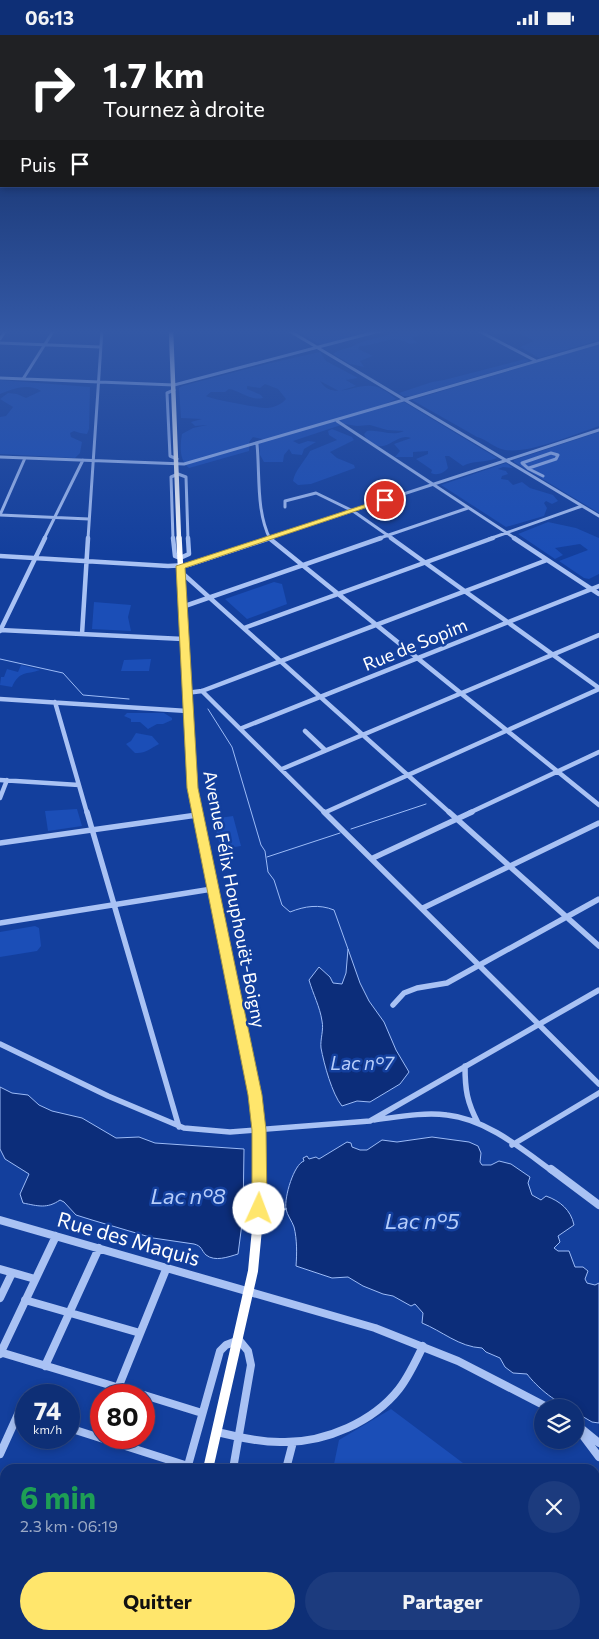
<!DOCTYPE html>
<html lang="fr">
<head>
<meta charset="utf-8">
<style>
  :root { --surface:#0e2f76; --page:#1c3b7e; --text:#f1f3f6; --muted:#9ba9c5; --line:#2e4a88; --accent:#ffe66c }
  body { margin:0; font-family:Commissioner,sans-serif; background:var(--page); color:var(--text); height:100vh; display:flex; flex-direction:column; font-size:19px; white-space:nowrap }
  * { box-sizing:border-box; margin:0 }
  p { font-size:16px; color:var(--muted) }
  .icon { flex:none; width:28px; height:28px; fill:none; stroke:currentColor; stroke-width:2; stroke-linecap:round; stroke-linejoin:round }
  .map { position:relative; flex:1; overflow:hidden }
  .drawer { position:absolute; left:0px; top:1429px; width:600px; height:176px; display:flex; flex-direction:column; background:var(--surface); border-radius:15px 15px 0 0; box-shadow:0 2px 8px #0003,0 0 0 1px var(--line) }
  .drawer>* { flex:none }
  .hud { position:absolute; left:0px; top:0px; width:600px; height:152px; box-shadow:0 2px 8px #0003,0 0 0 1px var(--line); background:#202124; color:#fff; overflow:hidden }
  .tools { position:absolute; left:534px; top:1364px; display:grid; gap:10px }
  .tools a { display:grid; place-items:center; width:50px; height:50px; border-radius:50%; background:var(--surface); box-shadow:0 2px 8px #0003,0 0 0 1px var(--line); font-size:25px }
  .speed { position:absolute; left:15px; top:1349px; display:flex; gap:10px; font-size:25px; font-weight:700; text-align:center }
  .speed>* { display:grid; place-content:center; width:65px; height:65px; border-radius:50%; background:var(--surface); box-shadow:0 2px 8px #0003,0 0 0 1px var(--line); line-height:1 }
  .speed small { font-size:12px; font-weight:400 }
  .speed .limit { border:8px solid #d22; background:#fff; color:#111 }
  .pin { position:absolute; display:grid; place-items:center; width:42px; height:42px; color:#fff; margin:-21px; border:2px solid #fff; border-radius:50%; box-shadow:0 1px 5px #0007 }
  .me { position:absolute; width:55px; margin:-28px; rotate:2deg; stroke-linejoin:round; filter:drop-shadow(0 0 4px #0008) }
  .turn { display:flex; align-items:center; gap:18px; height:105px; padding:0 20px; font-size:22px }
  .turn .icon { width:65px; height:65px; stroke-width:2.5 }
  .turn b { display:block; font-size:35px; line-height:42px }
  .then { display:flex; align-items:center; height:48px; padding:0 20px; background:#0003; gap:10px; font-size:19px }
  .round { display:grid; place-items:center; flex:none; width:52px; height:52px; border-radius:26px; background:var(--page) }
  .head { display:flex; align-items:center; justify-content:space-between; height:85px; padding:0 20px }
  h1 { font-size:30px; font-weight:700; line-height:38px; color:#1e9e55 }
  .button { display:flex; gap:10px; margin-top:auto; padding:10px 20px }
  .button a { flex:1; height:58px; border-radius:30px; background:var(--accent); color:#111; font-size:20px; font-weight:700; line-height:58px; text-align:center }
  .button a+a { background:var(--page); color:var(--text) }
  .status { display:flex; justify-content:space-between; align-items:center; height:35px; padding:0 25px; background:var(--surface); direction:ltr }
  .status svg { height:14px; fill:currentColor }
  .map>svg:first-child { display:block }
  .green { fill:#1b4eb7; fill-rule:evenodd }
  .water { fill:#0c2d7a; stroke:#9cbbf7 }
  .lines { fill:none; stroke-linecap:round; stroke-linejoin:round }
  .stream-far1 { stroke:#9cbbf7; stroke-width:1 }
  .stream { stroke:#9cbbf7; stroke-width:2 }
  .minor-far3 { stroke:#a9c2f4; stroke-width:3 }
  .minor-far2 { stroke:#a9c2f4; stroke-width:4.5 }
  .minor-far1 { stroke:#a9c2f4; stroke-width:5.5 }
  .minor { stroke:#a9c2f4; stroke-width:8 }
  .highway-far3 { stroke:#fff; stroke-width:4.5 }
  .highway-far2 { stroke:#fff; stroke-width:5.5 }
  .highway-far1 { stroke:#fff; stroke-width:8 }
  .highway { stroke:#fff; stroke-width:10 }
  .route { fill:#ffe66c; stroke:#a69646 }
  .labels { text-anchor:middle; dominant-baseline:central; stroke-width:5; stroke-linejoin:round; paint-order:stroke }
  .street-label { font-size:18px; fill:#fff; stroke:#133f9d }
  .water-label { font-size:19px; font-style:italic; fill:#b6cdfa; stroke:#133f9d }
  .near-street-label { font-size:21px; fill:#fff; stroke:#133f9d }
  .near-water-label { font-size:22px; font-style:italic; fill:#b6cdfa; stroke:#133f9d }
</style>
</head>
<body>
<div class="status"><b>06:13</b><svg viewBox="0 0 49 12"><path d="M0 12V9h3v3zM5 12V6h3v6zM10 12V3h3v9zM15 12V0h3v12zM26 1h20v11H26zM47 4h2v5h-2z"/></svg></div>
<div class="map">
<svg width="599" height="1604" viewBox="0 0 599 1604">
  <rect width="100%" height="100%" fill="#133f9d"/>
  <path class="green" d="M295 295H376L321 310Z
    M406 295H448L441 297 421 296 418 298 420 300 412 303 417 308 410 309C392 298 380 310 360 311L358 314 373 321 360 326 364 332 350 329 333 319C341 313 351 314 358 308Z
    M493 295H599V305L539 323 520 312 534 306 517 297C509 298 498 302 493 295Z
    M599 309V391C575 399 529 419 505 415 494 413 488 405 477 402L412 365Z
    M320 317 326 326 358 343 346 345 356 351 339 356 320 346C333 366 353 349 372 351 381 352 389 358 396 364L385 369 386 370 404 367 497 423C486 428 472 425 463 431L449 421H445L448 433C444 438 437 441 431 438L432 435 416 424 428 419V416L413 417V422H395L400 416 394 409 411 403C396 397 388 419 372 408 368 406 366 404 364 399L367 396C380 394 392 402 404 396L387 395 370 390 357 391 344 389 293 406 299 409 308 406 316 407 304 414 302 420 292 419 289 414 284 420 283 427H264L260 420 259 407 266 405 253 402 249 407V416L189 433C179 425 180 411 182 399L193 393 207 390 195 391 191 387 202 384 181 383 179 353 182 351 266 329ZM265 349 278 354 286 364C282 369 275 372 268 373 264 374 210 364 206 361L211 357H225L229 354C241 356 250 366 263 363L261 360 247 354V351L260 353Z
    M525 324 530 326 411 361H403L399 358 432 347 444 345Z
    M0 345 90 352 89 394 87 399 80 398 74 396 70 398 71 402 82 407 80 418 75 423 0 419V382L6 381 13 372 0 364 8 358 17 359 26 363 41 356C28 348 13 354 0 359Z
    M332 394 352 402 354 405 330 417 337 423 354 430 355 433 311 449 298 450 293 446C295 435 305 426 310 416L337 405 329 400 328 396Z
    M599 397V478L514 427V425Z
    M506 428 513 433 503 432 498 434 506 436 508 439 502 441 501 444 508 445 513 450 522 447 530 453 553 460 558 466 552 469 546 466 544 468 547 473 544 481 506 492 441 450Z
    M548 487 576 493 599 503V539L589 544 584 543 559 526 588 515 580 509 555 513 563 520 555 524 518 499Z
    M274 547 282 549 287 569 247 584 225 564Z
    M94 567 131 570 128 582 131 596 92 594Z
    M151 624 149 636H121L124 625Z
    M21 630 40 635C26 640 20 635 12 652L0 650 1 642H4L7 634 18 637Z
    M127 678H164L172 683V685L163 689H157L148 694 140 687H131V684L124 681Z
    M136 698 152 701 159 709C151 713 145 719 135 718L126 709 131 706Z
    M77 774 82 791 48 796 45 776Z
    M233 781 241 811 221 814 213 784Z
    M35 891 39 893 41 911 37 916 0 922V897Z
    M391 1374 471 1434H333L339 1405Z
    M295 1600H486L485 1604H294Z"/>
  <path class="water" d="M348 914 360 948 369 966 384 987 396 1015 409 1037 400 1049 370 1067 357 1066 342 1071C332 1059 324 1029 321 1013 320 1004 324 995 322 986 320 972 313 959 309 945L319 932 330 942 333 948 342 949 346 938Z
    M0 1052 12 1058 28 1060 39 1070 52 1076 82 1083 116 1103 139 1102 155 1108 244 1114 243 1181 238 1219C228 1222 215 1227 206 1220 201 1215 202 1211 194 1209L153 1203 92 1185 76 1180 64 1167 60 1165C47 1174 38 1171 23 1168L20 1159 29 1139 5 1124 0 1114Z
    M432 1102 469 1107 478 1111 481 1118 480 1127 482 1130H491L499 1126 511 1129 530 1142 528 1148 532 1160 541 1165 546 1161C560 1166 571 1175 574 1190L558 1201 560 1207 554 1213 558 1216H569L575 1232H583L588 1236 585 1244 587 1248 595 1250 599 1248V1388L592 1387 575 1377V1372C559 1372 536 1351 527 1339L513 1338 505 1332 500 1323 486 1317 482 1313C459 1312 442 1296 422 1288L423 1278 415 1269 411 1271 393 1261 383 1259 363 1251 348 1242 332 1243 296 1231C297 1218 297 1204 294 1192 292 1186 287 1180 286 1174 284 1162 294 1129 304 1126L303 1123 307 1121 309 1124 316 1122 319 1124 347 1107 351 1108 352 1112 360 1115H367L382 1105 397 1107Z"/>
  <g class="lines">
    <path class="stream-far1" d="M0 624 63 638 83 660 129 664
      M208 674 232 712 261 810 265 816 268 837 274 845 282 870 290 877C305 871 319 869 334 875L348 914
      M351 794 426 769
      M267 822 340 798"/>
    <path class="stream" d="M263 1178 286 1174
      M243 1181 254 1179"/>
    <path class="minor-far3" d="M288 295 599 481
      M477 295 536 326
      M0 304 6 295
      M0 308 100 312
      M0 343 174 350 383 295
      M23 344 54 295
      M174 355 167 358 170 421 177 424
      M337 386 516 504
      M257 409C260 440 256 476 270 504
      M0 422 184 429 599 308
      M529 433 556 424 558 420 551 418 522 428 529 434 543 441
      M285 472V466L316 458 353 476 393 504
      M0 480 89 484
      M0 480 25 423
      M44 504 83 425
      M88 504 102 295
      M173 504 171 442 178 439 186 442 188 504
      M266 504 599 395
      M377 504 468 473
      M489 504 582 471"/>
    <path class="minor-far2" d="M173 503 175 521 180 523 189 519 188 503
      M269 503 599 770
      M391 503 599 653
      M514 503 599 559
      M0 521 168 531 188 530 270 503
      M181 537 450 778
      M182 572 381 503
      M244 593 493 503
      M0 595 183 604
      M0 596 45 503
      M82 599 88 503
      M202 656 325 778
      M186 658 202 656 547 525
      M0 664 187 676
      M55 667 87 778
      M242 693 599 551
      M305 696 325 715
      M282 734 599 600
      M0 745 79 750
      M0 763 7 745
      M326 777 599 654
      M469 778 599 717"/>
    <path class="minor-far1" d="M87 777 179 1092
      M324 777 599 1049
      M449 777 599 911
      M0 808 197 780
      M373 823 472 777
      M423 873 599 788
      M0 888 212 854
      M393 970 404 958 417 953 447 948 599 864
      M0 1009 108 1061 184 1093 230 1097 370 1086 599 955
      M465 1031C465 1055 467 1067 478 1088
      M374 1085C398 1082 423 1077 447 1080 486 1084 522 1114 552 1136
      M512 1110 599 1058"/>
    <path class="minor" d="M551 1134 599 1170
      M0 1185 375 1293 458 1326 547 1372
      M0 1234 35 1244
      M0 1263 12 1238
      M25 1265 140 1298
      M0 1317 143 1360
      M0 1319 56 1201
      M45 1331 99 1213
      M118 1353 167 1232
      M144 1360 202 1378
      M575 1390 599 1422
      M69 1393 188 1431
      M582 1394 599 1408
      M217 1397C239 1402 262 1408 285 1407 326 1407 373 1387 399 1354 409 1341 416 1326 423 1311
      M0 1419 19 1377 26 1379
      M187 1434 220 1316 226 1310 239 1305 248 1316 251 1330 233 1434
      M286 1434 293 1407
      M0 1504 5 1506
      M0 1573 5 1575
      M76 1600 87 1604
      M247 1600V1604
      M5 1604 9 1600
      M63 1604 64 1600
      M120 1604 125 1600
      M141 1604 142 1600
      M190 1604 191 1600
      M518 1604 520 1600"/>
    <path class="highway-far3" d="M171 295 179 504"/>
    <path class="highway-far2" d="M179 503 192 753 197 778"/>
    <path class="highway-far1" d="M197 777 255 1060 259 1095V1136"/>
    <path class="highway" d="M208 1434 253 1236 259 1173V1134
      M166 1604 167 1600"/>
  </g>
  <linearGradient id="sky" x2="0" y2="1"><stop stop-color="#0a2356"/><stop offset="0.57" stop-color="#3358a5"/><stop offset="1" stop-color="#3358a5" stop-opacity="0"/></linearGradient>
  <rect width="599" height="520" fill="url(#sky)"/>
  <path class="route" d="M382 464 389 465 185 533 198 753 262 1060 266 1095 267 1174 265 1178 259 1180 254 1178 252 1174V1095L248 1060 187 753 176 531Z"/>
  <g class="labels">
    <g class="street-label">
      <text transform="translate(415 609) rotate(-22)">Rue de Sopim</text>
      <text transform="translate(235 864) rotate(79)">Avenue Félix Houphouët-Boigny</text>
    </g>
    <g class="water-label">
      <text x="362" y="1027">Lac n°7</text>
    </g>
    <g class="near-street-label">
      <text transform="translate(129 1203) rotate(16)">Rue des Maquis</text>
    </g>
    <g class="near-water-label">
      <text x="188" y="1160">Lac n°8</text>
      <text x="422" y="1185">Lac n°5</text>
    </g>
  </g>
</svg>
<div class="tools">
<a><svg class="icon" aria-label="layers" viewBox="0 0 24 24"><path d="M12 4l9 5-9 5-9-5zM3 14l9 5 9-5"/></svg></a>
</div>
<div class="speed"><div>74<small>km/h</small></div><div class="limit">80</div></div>
<div class="pin" style="left:385px;top:465px;background:#d93025"><svg class="icon" aria-label="arrive" viewBox="0 0 24 24"><path d="M6 21V4h12l-3 4 3 4H6"/></svg></div>
<svg class="me" style="left:259px;top:1174px" viewBox="-20 -20 40 40"><circle r="19" fill="#fff"/><path d="M0-13L10 11 0 6-10 11z" fill="#ffe66c"/></svg>
<div class="hud">
<div class="turn"><svg class="icon" aria-label="right" viewBox="0 0 24 24"><path d="M7 20v-9h11M14 6l5 5-5 5"/></svg><div><b>1.7 km</b>Tournez à droite</div></div>
<div class="then">Puis<svg class="icon" aria-label="arrive" viewBox="0 0 24 24"><path d="M6 21V4h12l-3 4 3 4H6"/></svg></div>
</div>
<section class="drawer">
<div class="head"><div><h1>6 min</h1><p>2.3 km · 06:19</p></div><a class="round"><svg class="icon" aria-label="close" viewBox="0 0 24 24"><path d="M6 6l12 12M18 6L6 18"/></svg></a></div>
<div class="button"><a>Quitter</a><a>Partager</a></div>
</section>
</div>
</body>
</html>
